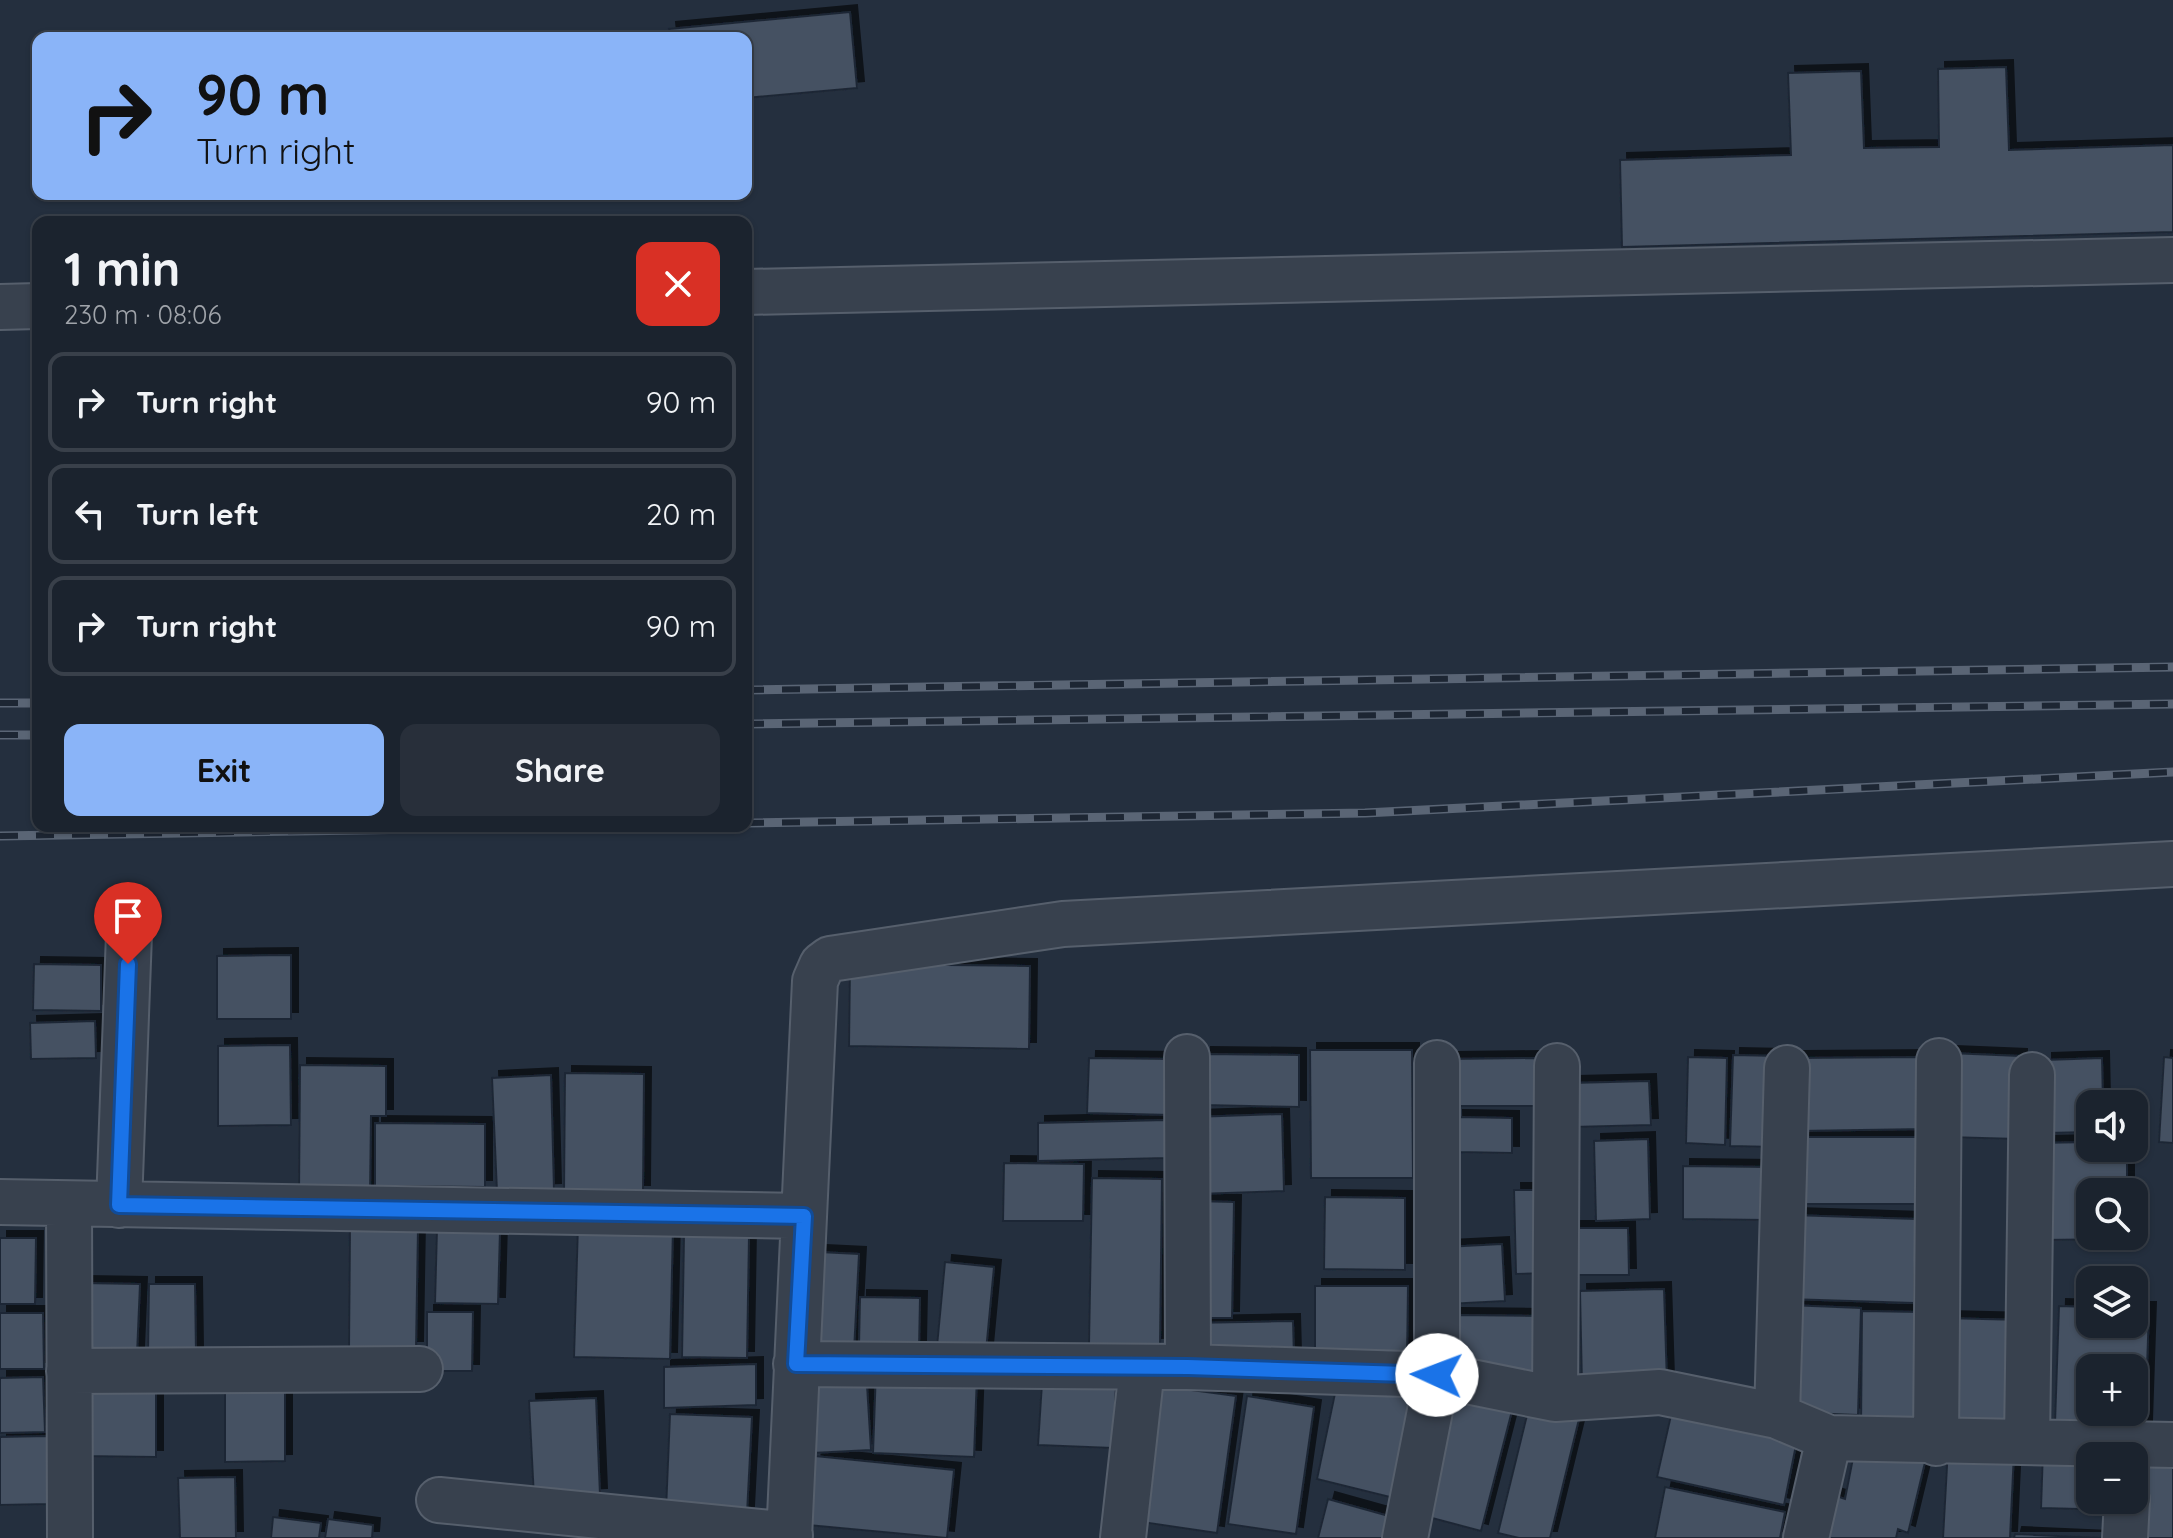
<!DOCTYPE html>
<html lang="en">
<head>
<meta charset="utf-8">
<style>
  :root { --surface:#1b232e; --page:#282f3a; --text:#f1f3f6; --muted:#a0a4aa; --line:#39404a; --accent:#8ab4f8 }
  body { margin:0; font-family:Quicksand,sans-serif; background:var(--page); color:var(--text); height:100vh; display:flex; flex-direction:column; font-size:30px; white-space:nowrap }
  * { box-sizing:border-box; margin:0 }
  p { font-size:26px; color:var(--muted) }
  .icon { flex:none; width:44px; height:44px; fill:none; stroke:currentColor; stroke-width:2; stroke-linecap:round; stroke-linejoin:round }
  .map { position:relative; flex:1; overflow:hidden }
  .side { position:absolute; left:32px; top:216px; width:720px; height:616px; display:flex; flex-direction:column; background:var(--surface); border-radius:16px; box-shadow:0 2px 6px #0004,0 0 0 2px var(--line) }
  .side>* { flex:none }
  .guide { position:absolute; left:32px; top:32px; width:720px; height:168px; border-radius:16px; box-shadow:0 2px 6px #0004,0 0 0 2px var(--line); background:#8ab4f8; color:#111; overflow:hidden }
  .buttons { position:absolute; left:2076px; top:1090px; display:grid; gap:16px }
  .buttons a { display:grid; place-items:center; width:72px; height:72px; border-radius:16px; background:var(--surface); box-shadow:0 2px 6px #0004,0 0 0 2px var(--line); font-size:40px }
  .pin { position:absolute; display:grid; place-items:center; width:68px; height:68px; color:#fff; margin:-82px -34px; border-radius:50% 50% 50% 0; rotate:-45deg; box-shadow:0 0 8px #0007 }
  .pin .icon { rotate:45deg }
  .me { position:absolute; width:88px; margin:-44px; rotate:272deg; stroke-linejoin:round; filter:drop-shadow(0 0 6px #0008) }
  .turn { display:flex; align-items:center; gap:28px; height:168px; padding:0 32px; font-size:36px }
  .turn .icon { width:104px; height:104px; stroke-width:2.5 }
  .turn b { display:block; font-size:56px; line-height:68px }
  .round { display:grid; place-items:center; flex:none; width:84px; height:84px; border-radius:16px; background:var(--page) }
  .summary { display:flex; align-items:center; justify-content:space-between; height:136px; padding:0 32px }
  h1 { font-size:48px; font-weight:800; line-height:60px }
  .cta { display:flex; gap:16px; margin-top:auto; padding:16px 32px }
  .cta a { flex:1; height:92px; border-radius:16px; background:var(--accent); color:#111; font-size:32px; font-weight:800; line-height:92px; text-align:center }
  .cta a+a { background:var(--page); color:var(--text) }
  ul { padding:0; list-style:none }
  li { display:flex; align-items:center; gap:24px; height:100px; margin:0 16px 12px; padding:0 16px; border:4px solid var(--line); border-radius:16px }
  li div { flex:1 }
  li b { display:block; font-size:30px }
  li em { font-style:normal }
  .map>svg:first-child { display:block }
  .building { fill:#455162; stroke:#1f2835; stroke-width:2; fill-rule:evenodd; filter:url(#shadow) }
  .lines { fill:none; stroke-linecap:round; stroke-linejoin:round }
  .minor-casing { stroke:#565f6c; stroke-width:48 }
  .minor { stroke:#38414e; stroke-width:44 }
  .rail-casing { stroke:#5a6575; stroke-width:9 }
  .rail { stroke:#1d2633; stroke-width:6; stroke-dasharray:18; stroke-linecap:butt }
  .route-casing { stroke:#114b97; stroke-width:20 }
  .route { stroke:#1a73e8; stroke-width:14 }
</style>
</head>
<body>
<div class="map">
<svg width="2173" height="1538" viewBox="0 0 2173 1538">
  <defs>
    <filter id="shadow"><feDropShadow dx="7" dy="-7" stdDeviation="0" flood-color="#0009"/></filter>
  </defs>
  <rect width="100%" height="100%" fill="#242f3e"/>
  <path class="building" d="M850 12 857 88 746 98V38H670L669 29Z
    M2006 67 2009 150 2173 145V232L1622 247 1620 160 1791 155 1788 73 1861 71 1864 148 1939 147 1938 69Z
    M291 955V1019H217V956Z
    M34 964 101 965V1011L33 1010Z
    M850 964 1030 966 1029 1049 849 1046Z
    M95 1021 96 1058 31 1059 30 1023Z
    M290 1045 291 1125 218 1126V1046Z
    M1310 1050H1412L1413 1178H1311Z
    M1949 1053 2020 1056 2018 1139 1946 1137Z
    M1204 1054 1299 1055V1107L1203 1105Z
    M1733 1055 1779 1056 1775 1147 1730 1146Z
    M1688 1057 1727 1058 1725 1145 1686 1143Z
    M1925 1057V1129L1797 1131 1796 1058Z
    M2164 1057 2173 1058V1143L2159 1142Z
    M1089 1058 1173 1059 1172 1115 1087 1113Z
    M1535 1058V1106H1451L1450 1059Z
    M2102 1058 2103 1104H2090V1132L2046 1133 2045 1060Z
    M300 1065 386 1066V1116H371L370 1194 299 1193Z
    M565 1073 644 1074 643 1192 564 1191Z
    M551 1075 554 1190 497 1192 492 1078Z
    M1649 1081 1651 1125 1572 1127 1571 1083Z
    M1282 1114 1284 1191 1196 1194 1193 1117Z
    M1456 1117 1512 1118V1153L1457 1152Z
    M1167 1120 1168 1158 1038 1161V1123Z
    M375 1123 485 1124V1187L375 1186Z
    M1793 1137H1928L1929 1204H1793Z
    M1648 1139 1650 1219 1596 1221 1594 1141Z
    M2090 1142V1148H2127V1192H2090V1236L2128 1239 2039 1240 2038 1143Z
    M1004 1163 1084 1164 1083 1221H1003Z
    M1683 1166 1768 1167V1220L1683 1219Z
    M1092 1178 1162 1179 1160 1345 1089 1344Z
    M1514 1190H1547L1548 1273 1516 1274Z
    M1325 1197 1405 1198V1270L1324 1269Z
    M1192 1201 1234 1202 1232 1318H1190Z
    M1791 1215 1916 1219 1914 1303 1788 1299Z
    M578 1224 673 1227 670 1359 574 1357Z
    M350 1227 418 1228 416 1348H349Z
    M437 1228 500 1230 498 1304 435 1303Z
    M1573 1228H1628L1629 1275H1573Z
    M684 1235 749 1236 747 1358 682 1357Z
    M0 1238H36L35 1304H0Z
    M1502 1244 1505 1301 1447 1304 1445 1247Z
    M819 1252 859 1254 854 1351 815 1349Z
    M945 1262 994 1267 986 1351 937 1346Z
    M81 1283 140 1284 137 1354 80 1353Z
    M149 1284H195L196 1354H148Z
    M1315 1286H1408L1407 1359 1315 1358Z
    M1664 1289 1667 1384 1582 1386 1580 1291Z
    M860 1297 920 1298 919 1349 859 1346Z
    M1788 1305 1861 1308 1858 1415 1784 1412Z
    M2059 1306 2090 1307V1324H2134V1309H2149L2145 1427 2055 1423ZM2090 1368H2134V1412H2090Z
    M1862 1311 1919 1312 1917 1429 1861 1428Z
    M427 1312H473L472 1371H427Z
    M0 1313H43L44 1369H0Z
    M1454 1315 1549 1316V1376H1454Z
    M1942 1318 2023 1320 2021 1423 1940 1420Z
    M1293 1321 1294 1358 1191 1360V1323Z
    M756 1364V1405L664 1408V1367Z
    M866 1369 871 1450 812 1453 807 1373Z
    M876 1370 977 1374 974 1457 873 1453Z
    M43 1377 45 1432 0 1433V1378Z
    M1338 1379 1425 1396 1402 1500 1317 1479Z
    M1042 1383 1116 1386 1113 1448 1038 1445Z
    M225 1384H285V1461L225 1462Z
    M80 1385 156 1386V1457L79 1456Z
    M1154 1385 1236 1396 1217 1533 1135 1521Z
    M1449 1387 1514 1403 1481 1531 1417 1514Z
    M1247 1396 1314 1407 1296 1534 1228 1524Z
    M596 1398 600 1495 534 1498 529 1401Z
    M1674 1402 1799 1430 1784 1505 1657 1477Z
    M1530 1403 1580 1415 1550 1538H1519L1498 1533Z
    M670 1414 752 1417 747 1513 666 1510Z
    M48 1436 50 1504 0 1505V1437Z
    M1855 1448 1927 1454 1908 1533 1898 1529 1896 1538H1818L1830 1494 1845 1499Z
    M1948 1448 2014 1452 2010 1538H1943Z
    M2043 1450 2090 1456V1500H2118V1510L2041 1508Z
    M2144 1450 2173 1452V1538H2139Z
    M815 1456 954 1470 947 1538 808 1525Z
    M235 1477 236 1538H180L178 1478Z
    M1665 1487 1785 1512 1780 1538H1655Z
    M1328 1499 1403 1520 1398 1538H1318Z
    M273 1517 321 1523 319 1538H271Z
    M328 1519 373 1525 372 1538H325Z
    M2015 1534 2103 1538H2014Z"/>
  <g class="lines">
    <g class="minor-casing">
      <path id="minor" d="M746 292 2173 260
        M0 307 38 306
        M1187 1057 1188 1367
        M0 1202 804 1216
        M69 1204 70 1538
        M119 1205 129 934
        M796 1364 1188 1367 1437 1375 1555 1399 1660 1392 1777 1416 1829 1438 2173 1445
        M69 1371 420 1369
        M1555 1399 1557 1066
        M1777 1416 1787 1068
        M2027 1442 2032 1075
        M1936 1443 1939 1061
        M439 1500 790 1535
        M789 1538 815 981 822 965 830 959 1063 924 2173 864
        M1123 1538 1142 1368
        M1405 1538 1437 1375V1063
        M1806 1538 1829 1438
        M2125 1538 2127 1500"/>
    </g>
    <use href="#minor" class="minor"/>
    <g class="rail-casing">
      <path id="rail" d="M746 690 2173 667
        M0 703H38
        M746 724 2173 704
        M0 735H38
        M746 823 1365 813 2173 772
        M0 836 598 826"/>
    </g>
    <use href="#rail" class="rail"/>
  </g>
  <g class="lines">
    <g class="route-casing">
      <path id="route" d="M128 964 119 1205 804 1216 796 1364 1188 1367 1437 1375"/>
    </g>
    <use href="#route" class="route"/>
  </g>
</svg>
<div class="buttons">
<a><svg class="icon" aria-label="sound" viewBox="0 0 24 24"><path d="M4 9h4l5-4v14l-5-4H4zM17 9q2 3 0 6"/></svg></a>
<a><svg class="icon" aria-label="search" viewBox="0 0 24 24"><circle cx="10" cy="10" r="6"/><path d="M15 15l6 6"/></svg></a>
<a><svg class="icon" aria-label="layers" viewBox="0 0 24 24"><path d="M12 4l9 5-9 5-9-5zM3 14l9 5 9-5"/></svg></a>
<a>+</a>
<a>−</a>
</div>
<div class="pin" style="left:128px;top:964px;background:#d93025"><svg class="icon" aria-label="arrive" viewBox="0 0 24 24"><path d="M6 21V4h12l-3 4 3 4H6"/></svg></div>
<svg class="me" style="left:1437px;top:1375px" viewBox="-20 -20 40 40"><circle r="19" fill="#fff"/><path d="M0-13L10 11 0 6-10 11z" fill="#1a73e8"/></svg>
<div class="guide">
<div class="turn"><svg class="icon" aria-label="right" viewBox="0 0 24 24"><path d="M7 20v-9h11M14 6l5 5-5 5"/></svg><div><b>90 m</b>Turn right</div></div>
</div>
<section class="side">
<div class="summary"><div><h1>1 min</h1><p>230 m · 08:06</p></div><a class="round" style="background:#d93025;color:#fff"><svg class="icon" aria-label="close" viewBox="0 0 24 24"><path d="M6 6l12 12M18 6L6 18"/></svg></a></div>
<ul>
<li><svg class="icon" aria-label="right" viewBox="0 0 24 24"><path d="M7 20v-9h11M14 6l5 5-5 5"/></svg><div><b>Turn right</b></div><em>90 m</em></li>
<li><svg class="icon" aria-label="left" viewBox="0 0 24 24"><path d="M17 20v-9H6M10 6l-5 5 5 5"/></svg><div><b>Turn left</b></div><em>20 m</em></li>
<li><svg class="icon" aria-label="right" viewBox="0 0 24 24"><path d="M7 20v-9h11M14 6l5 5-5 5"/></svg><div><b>Turn right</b></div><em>90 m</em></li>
</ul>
<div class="cta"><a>Exit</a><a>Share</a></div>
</section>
</div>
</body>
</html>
